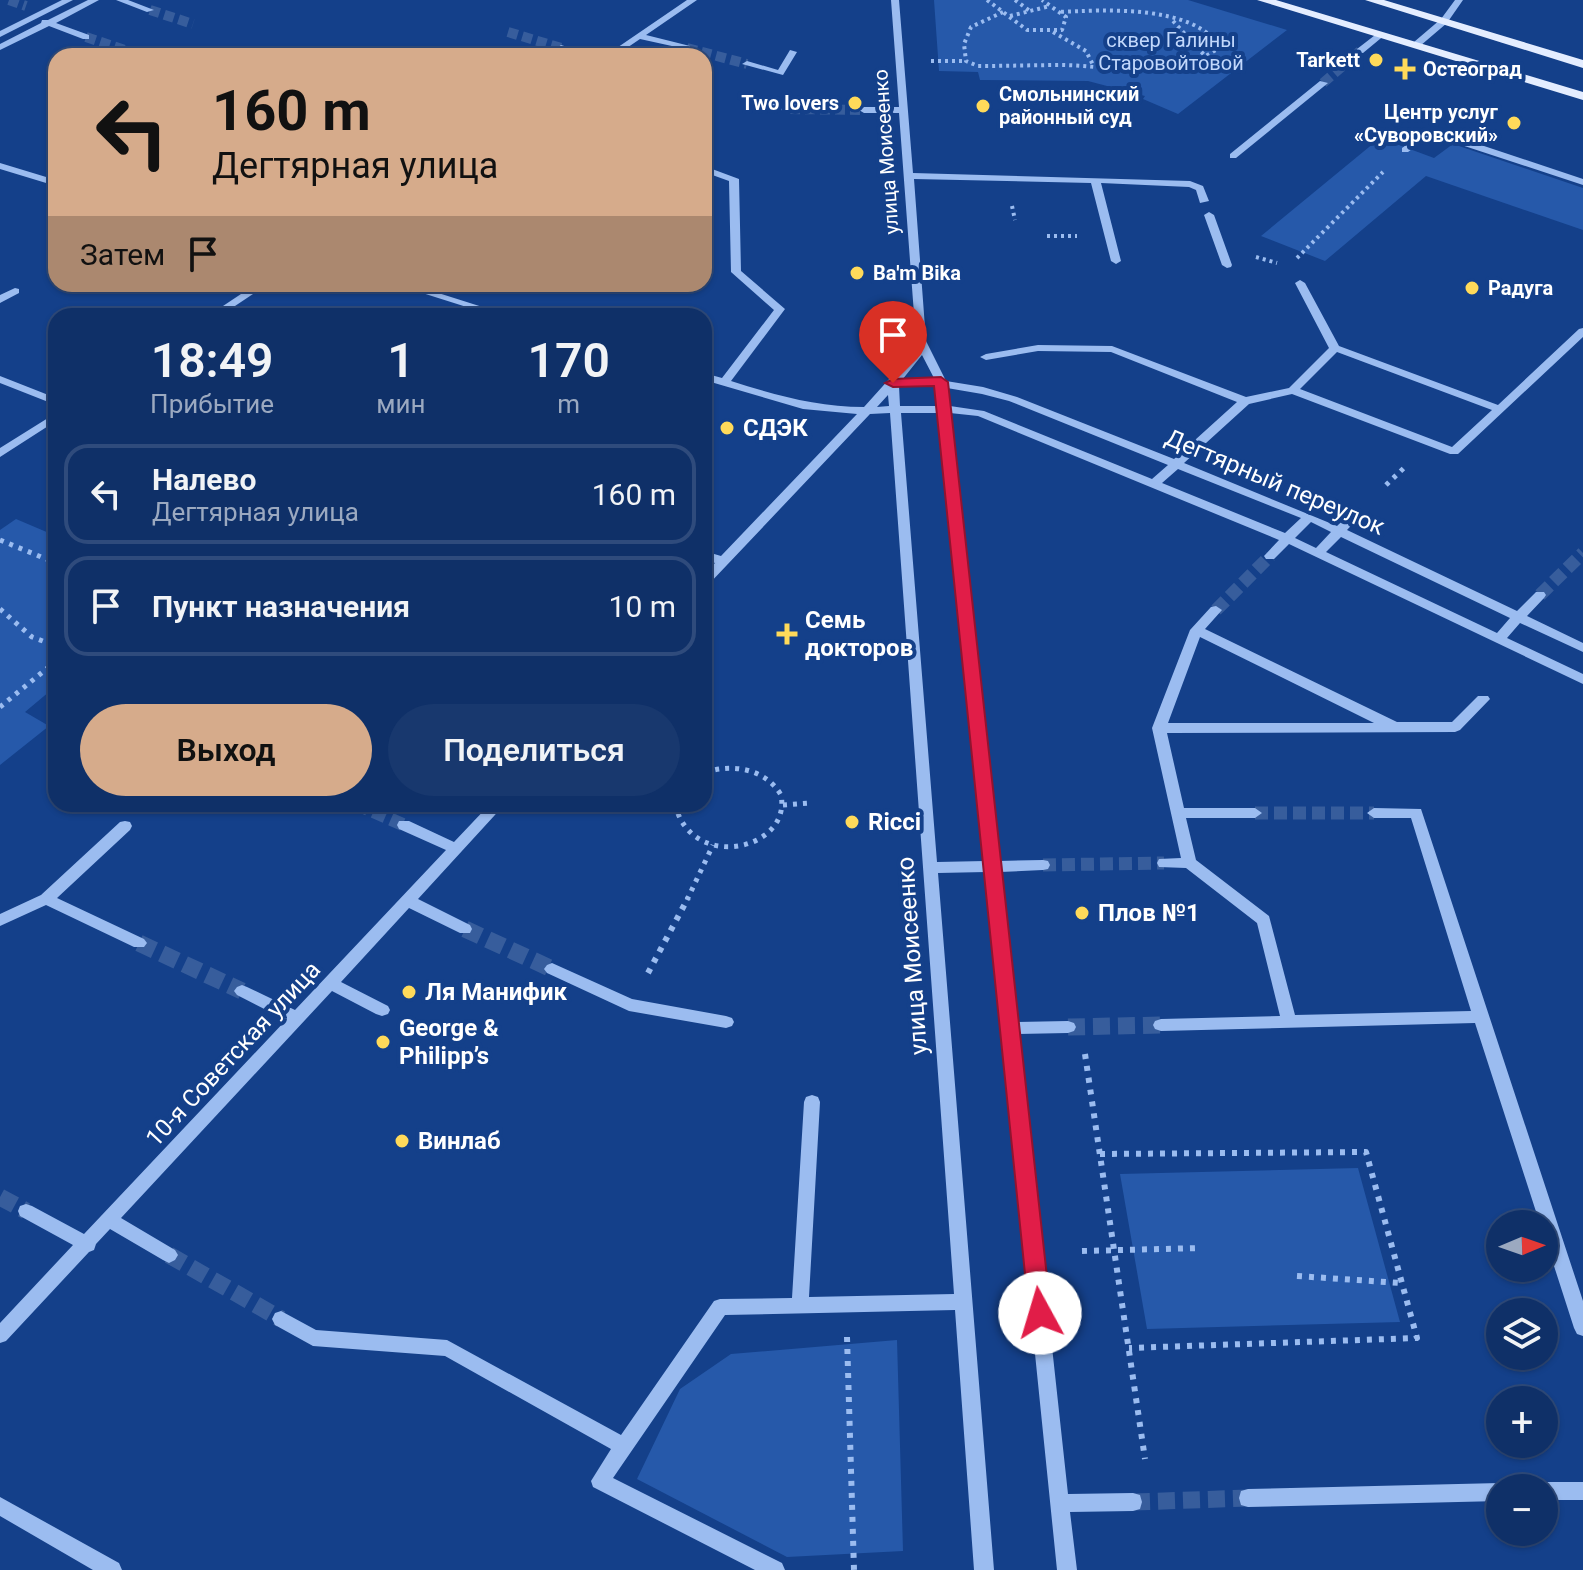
<!DOCTYPE html>
<html lang="ru">
<head>
<meta charset="utf-8">
<style>
  :root { --surface:#0f3068; --page:#18386e; --text:#f1f3f6; --muted:#9ba9c0; --line:#2f4b7c; --accent:#d6ab8b }
  body { margin:0; font-family:Roboto,sans-serif; background:var(--page); color:var(--text); height:100vh; display:flex; flex-direction:column; font-size:30px; white-space:nowrap }
  * { box-sizing:border-box; margin:0 }
  p { font-size:26px; color:var(--muted) }
  .icon { flex:none; width:44px; height:44px; fill:none; stroke:currentColor; stroke-width:2; stroke-linecap:round; stroke-linejoin:round }
  .map { position:relative; flex:1; overflow:hidden }
  .sheet { position:absolute; left:48px; top:308px; width:664px; height:504px; display:flex; flex-direction:column; background:var(--surface); border-radius:24px; box-shadow:0 2px 6px #0004,0 0 0 2px var(--line) }
  .sheet>* { flex:none }
  .top-card { position:absolute; left:48px; top:48px; width:664px; height:244px; border-radius:24px; box-shadow:0 2px 6px #0004,0 0 0 2px var(--line); background:#d6ab8b; color:#111; overflow:hidden }
  .needle { width:52px; rotate:88deg }
  .buttons { position:absolute; left:1486px; top:1210px; display:grid; gap:16px }
  .buttons a { display:grid; place-items:center; width:72px; height:72px; border-radius:50%; background:var(--surface); box-shadow:0 2px 6px #0004,0 0 0 2px var(--line); font-size:40px }
  .pin { position:absolute; display:grid; place-items:center; width:68px; height:68px; color:#fff; margin:-82px -34px; border-radius:50% 50% 50% 0; rotate:-45deg; box-shadow:0 0 8px #0007 }
  .pin .icon { rotate:45deg }
  .me { position:absolute; width:88px; margin:-44px; rotate:354deg; stroke-linejoin:round; filter:drop-shadow(0 0 6px #0008) }
  .turn { display:flex; align-items:center; gap:28px; height:168px; padding:0 32px; font-size:36px }
  .turn .icon { width:104px; height:104px; stroke-width:2.5 }
  .turn b { display:block; font-size:56px; line-height:68px }
  .then { display:flex; align-items:center; height:76px; padding:0 32px; background:#0003; gap:16px; font-size:30px }
  .eta { display:flex; justify-content:space-evenly; align-items:center; height:136px; text-align:center }
  .eta b { font-size:48px; font-weight:600; line-height:56px }
  .button { display:flex; gap:16px; margin-top:auto; padding:16px 32px }
  .button a { flex:1; height:92px; border-radius:48px; background:var(--accent); color:#111; font-size:32px; font-weight:600; line-height:92px; text-align:center }
  .button a+a { background:var(--page); color:var(--text) }
  ul { padding:0; list-style:none }
  li { display:flex; align-items:center; gap:24px; height:100px; margin:0 16px 12px; padding:0 16px; border:4px solid var(--line); border-radius:24px }
  li div { flex:1 }
  li b { display:block; font-size:30px }
  li em { font-style:normal }
  .map>svg:first-child { display:block }
  .green { fill:#2659aa }
  .lines { fill:none; stroke-linecap:round; stroke-linejoin:round }
  .minor-tunnel-far2 { stroke:#375d9c; stroke-width:10; stroke-dasharray:10 5; stroke-linecap:butt }
  .minor-tunnel-far1 { stroke:#375d9c; stroke-width:13; stroke-dasharray:13 6; stroke-linecap:butt }
  .minor-tunnel { stroke:#375d9c; stroke-width:17; stroke-dasharray:17 8; stroke-linecap:butt }
  .path-far2 { stroke:#9bbcf0; stroke-width:4; stroke-dasharray:3 4; stroke-linecap:butt }
  .path-far1 { stroke:#9bbcf0; stroke-width:5; stroke-dasharray:4 6; stroke-linecap:butt }
  .path { stroke:#9bbcf0; stroke-width:6; stroke-dasharray:5 7; stroke-linecap:butt }
  .minor { fill:#9bbcf0; fill-rule:evenodd }
  .major { fill:#e4edff; fill-rule:evenodd }
  .route { fill:#e11d48; stroke:#92132f; stroke-width:2 }
  .poi-dot { fill:#ffda5a; stroke:#14408a; stroke-width:3 }
  .labels { text-anchor:middle; dominant-baseline:central; stroke-width:8; stroke-linejoin:round; paint-order:stroke }
  .far-park-label { font-size:20px; fill:#c2d8fc; stroke:#14408a }
  .far-poi-label { font-size:20px; font-weight:bold; fill:#fff; stroke:#14408a; text-anchor:start }
  .far-street-label { font-size:20px; fill:#fff; stroke:#14408a }
  .poi-label { font-size:24px; font-weight:bold; fill:#fff; stroke:#14408a; text-anchor:start }
  .street-label { font-size:24px; fill:#fff; stroke:#14408a }
</style>
</head>
<body>
<div class="map">
<svg width="1583" height="1570" viewBox="0 0 1583 1570">
  <rect width="100%" height="100%" fill="#14408a"/>
  <path class="green" d="M934 0H1188L1287 30 1178 114 1143 99 1145 96 1088 81 980 80 978 72 939 71Z
    M1380 138 1434 158 1453 144 1583 188V230L1426 176 1325 261 1261 236Z
    M16 519 56 536V686L25 712 49 726 0 765V530Z
    M1358 1168 1400 1322 1147 1329 1120 1174Z
    M897 1340 903 1551 787 1557 637 1479 680 1389 731 1354Z"/>
  <g class="lines">
    <path class="minor-tunnel-far2" d="M9 0 26 6
      M150 10 193 24
      M508 32 561 48
      M86 37 137 54
      M687 48 747 64
      M326 55 330 56
      M1323 83 1360 51
      M790 109 864 110"/>
    <path class="minor-tunnel-far1" d="M1540 595 1583 553
      M1216 610 1270 556
      M356 804 404 825
      M1255 813H1374
      M1043 865 1164 863"/>
    <path class="minor-tunnel" d="M465 929 552 969
      M139 943 242 991
      M1068 1027 1161 1025
      M0 1197 26 1211
      M169 1255 281 1319
      M1133 1502 1248 1498"/>
    <path class="path-far2" d="M987 0 1027 30H1062L1066 17 1042 0
      M1015 0 1030 11
      M1003 12 971 27 964 44 966 61 978 66C1007 66 1036 65 1065 65 1120 67 1172 82 1220 47 1193 4 1104 10 1058 12
      M1010 16 1050 6
      M1173 21 1207 58
      M1053 32 1086 51 1094 67
      M931 61H966
      M1012 206 1015 220
      M1047 236H1077
      M1256 257 1277 263
      M1297 258 1383 172"/>
    <path class="path-far1" d="M1386 485 1406 466
      M0 540 56 563
      M0 609 32 637 56 646
      M0 707 56 661
      M675 804C691 873 792 850 781 795 765 768 731 763 704 773
      M783 805 811 803
      M687 900 713 845"/>
    <path class="path" d="M648 973 688 898
      M1085 1054 1145 1459
      M1100 1154 1366 1152 1417 1338 1129 1348
      M1082 1251 1201 1248
      M1297 1276 1401 1283
      M847 1337 854 1570"/>
    <path class="minor" d="M62 0H73L0 37V31Z
      M88 0H99L56 23 89 35V39H83L49 26 0 50V44L41 23 42 20H48Z
      M116 0H128L154 10 147 12Z
      M687 0H697L646 35 690 46V50L640 39 615 56H605Z
      M891 0H899L913 173 1190 181 1203 186 1209 201 1200 203 1196 190 1189 187 1101 183 1121 261 1116 264 1111 261 1091 183 914 179 926 341 946 381 983 387 1017 397 1174 459 1237 402 1111 352 1038 351 986 360 980 357 986 354 1038 345 1112 346 1246 397 1289 388 1329 348 1295 283 1300 280 1305 283 1339 346 1498 405 1579 329 1583 328V337L1458 454H1450L1292 394 1249 404 1184 463 1337 526 1348 515H1356L1358 518 1347 530 1517 611 1536 592H1544L1546 595 1544 598 1527 616 1583 643V652L1520 623 1507 638 1583 674V684L1289 544 1274 559H1266L1264 556 1279 540 978 416 950 413 999 861 1043 860 1048 861 1050 865 1048 869 1043 870 1000 872 1017 1022 1068 1021 1074 1023 1076 1027 1074 1031 1068 1033 1018 1034 1068 1494 1133 1493 1140 1495 1142 1502 1140 1509 1133 1511 1070 1512 1077 1570H1057L986 872 938 873 994 1570H974L955 1310 725 1315 613 1478 782 1563 785 1570H755L593 1487 591 1481 611 1449 445 1356 313 1346 275 1325 272 1319 275 1313 281 1311 316 1330 447 1340 621 1435 714 1301 720 1299 792 1298 804 1102 806 1097 812 1095 818 1097 820 1102 809 1297 954 1294 890 413 870 414 708 585 704 586V574L715 563 704 559V551L721 556 857 414 803 409 704 380V373L722 378 774 310 731 272 729 181 704 172V166L739 179 741 271 785 309 731 381C775 395 817 407 864 407L918 347 916 341 899 113H864L859 110 864 107H899ZM1337 352 1492 410 1452 447 1300 389ZM922 355 935 380H902ZM899 386 936 387 938 406H900ZM947 388 982 394 1009 401 1168 465 1152 479 984 411 950 406ZM888 395 889 406 877 407ZM901 413H939L985 861 937 862ZM1178 469 1301 518 1285 533 1162 483ZM1311 522 1331 532 1316 548 1295 538ZM1341 537 1510 618 1497 633 1326 552Z
      M1455 0H1463L1447 23 1420 46H1414V42L1441 19Z
      M1379 32 1386 34 1363 53H1357V49Z
      M561 45 590 54 591 56H578L558 50 557 48Z
      M790 50 797 52 783 75 742 64 747 61 778 70Z
      M1320 81 1328 83 1236 158H1230V154Z
      M748 97 793 107 795 109 790 112 745 102V98Z
      M1430 128 1583 179V185L1431 135 1408 152H1402V148Z
      M0 163 56 180V186L0 169Z
      M1209 212 1214 215 1232 265 1231 267 1227 268 1222 265 1204 215Z
      M256 284H268L220 316H208Z
      M394 284H410L511 316H495Z
      M15 288 19 289V293L0 303V295Z
      M0 376 56 398V405L0 383Z
      M56 413V421L0 457V448Z
      M1216 606 1222 610 1205 629 1397 722H1452L1478 696H1488L1490 699 1460 730 1455 732 1167 733 1184 808H1255L1262 813 1255 818H1186L1196 860 1269 916 1295 1015 1471 1011 1411 818H1374L1367 813 1374 808 1421 809 1583 1301V1336L1577 1334 1574 1328 1544 1235V1224H1540L1475 1023 1161 1031 1155 1029 1153 1025 1155 1021 1161 1019 1280 1016 1257 923 1186 868 1159 867 1157 863 1159 859 1181 858 1152 728 1190 630 1211 607ZM1200 637 1374 723H1168Z
      M490 804H505L418 899 470 925 472 929 470 933H460L409 908 341 982 388 1006 390 1010 388 1014 382 1016 376 1014 332 991 121 1218 175 1250 178 1255 175 1260 169 1263 163 1260 110 1229 96 1244 94 1250 89 1252 6 1341 0 1343V1323L73 1245 20 1216 18 1211 20 1206 26 1204 32 1206 84 1234 286 1020 237 995 234 991 237 987 242 985 247 987 295 1010 446 850 399 829 397 825 399 821H409L454 842Z
      M125 821 130 822 132 826 130 830 57 898 144 939 147 943 144 947H134L46 905 0 926V914L41 895 120 822Z
      M552 963 632 999 726 1016 732 1018 734 1022 732 1026 726 1028 629 1011 547 973 544 969 547 965Z
      M1544 1482H1583V1500H1544V1488H1536L1537 1485Z
      M1500 1483 1508 1488H1500V1501L1248 1507 1241 1505 1239 1498 1241 1491 1248 1489Z
      M0 1497 119 1563 122 1570H93L0 1516Z"/>
    <path class="major" d="M1257 0H1276L1583 92V100Z
      M1365 0H1384L1583 60V68Z"/>
  </g>
  <path class="route" d="M941 377 948 382 1051 1313 1048 1320 1040 1323 1032 1320 1029 1313 934 386 893 387 885 383 893 379Z"/>
  <g class="poi-dot">
    <circle cx="1376" cy="60" r="8"/>
    <path d="M1401 57h8v8h8v8h-8v8h-8v-8h-8v-8h8z"/>
    <circle cx="855" cy="103" r="8"/>
    <circle cx="983" cy="106" r="8"/>
    <circle cx="1514" cy="123" r="8"/>
    <circle cx="857" cy="273" r="8"/>
    <circle cx="1472" cy="288" r="8"/>
    <circle cx="727" cy="428" r="8"/>
    <path d="M783 622h8v8h8v8h-8v8h-8v-8h-8v-8h8z"/>
    <circle cx="852" cy="822" r="8"/>
    <circle cx="1082" cy="913" r="8"/>
    <circle cx="409" cy="992" r="8"/>
    <circle cx="383" cy="1042" r="8"/>
    <circle cx="402" cy="1141" r="8"/>
  </g>
  <g class="labels">
    <g class="far-park-label">
      <text x="1171" y="40">сквер Галины<tspan x="1171" dy="23">Старовойтовой</tspan></text>
    </g>
    <g class="far-poi-label">
      <text x="1360" y="60" text-anchor="end">Tarkett</text>
      <text x="1423" y="69">Остеоград</text>
      <text x="999" y="94">Смольнинский<tspan x="999" dy="23">районный суд</tspan></text>
      <text x="839" y="103" text-anchor="end">Two lovers</text>
      <text x="1498" y="112" text-anchor="end">Центр услуг<tspan x="1498" dy="23">«Суворовский»</tspan></text>
      <text x="873" y="273">Ba'm Bika</text>
      <text x="1488" y="288">Радуга</text>
    </g>
    <g class="far-street-label">
      <text transform="translate(886 152) rotate(-94)">улица Моисеенко</text>
    </g>
    <g class="poi-label">
      <text x="743" y="428">СДЭК</text>
      <text x="805" y="620">Семь<tspan x="805" dy="28">докторов</tspan></text>
      <text x="868" y="822">Ricci</text>
      <text x="1098" y="913">Плов №1</text>
      <text x="425" y="992">Ля Манифик</text>
      <text x="399" y="1028">George &amp;<tspan x="399" dy="28">Philipp’s</tspan></text>
      <text x="418" y="1141">Винлаб</text>
    </g>
    <g class="street-label">
      <text transform="translate(1275 482) rotate(23)">Дегтярный переулок</text>
      <text transform="translate(912 956) rotate(-94)">улица Моисеенко</text>
      <text transform="translate(233 1054) rotate(-47)">10-я Советская улица</text>
    </g>
  </g>
</svg>
<div class="buttons">
<a><svg class="needle" viewBox="-14 -14 28 28"><path d="M0-13l5 13h-10z" fill="#e53935"/><path d="M0 13l5-13h-10z" fill="#9ba9c0"/></svg></a>
<a><svg class="icon" aria-label="layers" viewBox="0 0 24 24"><path d="M12 4l9 5-9 5-9-5zM3 14l9 5 9-5"/></svg></a>
<a>+</a>
<a>−</a>
</div>
<div class="pin" style="left:893px;top:383px;background:#d93025"><svg class="icon" aria-label="arrive" viewBox="0 0 24 24"><path d="M6 21V4h12l-3 4 3 4H6"/></svg></div>
<svg class="me" style="left:1040px;top:1313px" viewBox="-20 -20 40 40"><circle r="19" fill="#fff"/><path d="M0-13L10 11 0 6-10 11z" fill="#e11d48"/></svg>
<div class="top-card">
<div class="turn"><svg class="icon" aria-label="left" viewBox="0 0 24 24"><path d="M17 20v-9H6M10 6l-5 5 5 5"/></svg><div><b>160 m</b>Дегтярная улица</div></div>
<div class="then">Затем<svg class="icon" aria-label="arrive" viewBox="0 0 24 24"><path d="M6 21V4h12l-3 4 3 4H6"/></svg></div>
</div>
<section class="sheet">
<div class="eta">
<div><b>18:49</b><p>Прибытие</p></div>
<div><b>1</b><p>мин</p></div>
<div><b>170</b><p>m</p></div>
</div>
<ul>
<li><svg class="icon" aria-label="left" viewBox="0 0 24 24"><path d="M17 20v-9H6M10 6l-5 5 5 5"/></svg><div><b>Налево</b><p>Дегтярная улица</p></div><em>160 m</em></li>
<li><svg class="icon" aria-label="arrive" viewBox="0 0 24 24"><path d="M6 21V4h12l-3 4 3 4H6"/></svg><div><b>Пункт назначения</b></div><em>10 m</em></li>
</ul>
<div class="button"><a>Выход</a><a>Поделиться</a></div>
</section>
</div>
</body>
</html>
